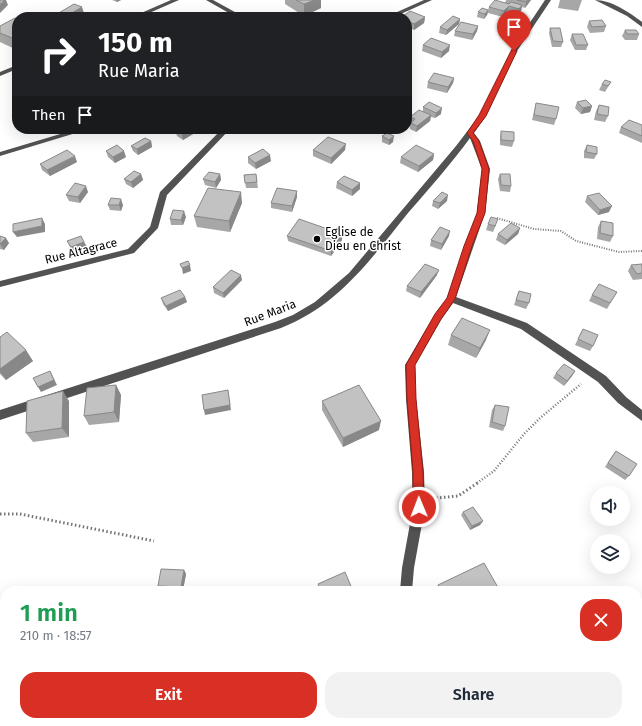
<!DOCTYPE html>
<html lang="en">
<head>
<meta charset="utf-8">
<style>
  :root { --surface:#fff; --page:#f2f2f3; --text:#1f2937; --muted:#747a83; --accent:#d93025 }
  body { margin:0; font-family:"Fira Sans",sans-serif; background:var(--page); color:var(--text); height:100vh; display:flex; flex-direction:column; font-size:15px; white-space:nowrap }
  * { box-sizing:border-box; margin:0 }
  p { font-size:13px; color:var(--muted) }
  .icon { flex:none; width:22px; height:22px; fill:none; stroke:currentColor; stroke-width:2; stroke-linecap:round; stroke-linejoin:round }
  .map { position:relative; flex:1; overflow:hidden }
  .sheet { position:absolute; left:0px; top:586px; width:642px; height:140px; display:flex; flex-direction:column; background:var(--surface); border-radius:16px 16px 0 0; box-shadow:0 4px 16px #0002 }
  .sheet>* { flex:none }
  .hud { position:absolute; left:12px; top:12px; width:400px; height:122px; border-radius:16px; box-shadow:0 4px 16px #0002; background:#202124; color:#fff; overflow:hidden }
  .controls { position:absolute; left:590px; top:486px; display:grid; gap:8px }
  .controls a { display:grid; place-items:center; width:40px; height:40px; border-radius:50%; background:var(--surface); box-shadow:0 4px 16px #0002; font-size:20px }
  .pin { position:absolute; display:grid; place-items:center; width:34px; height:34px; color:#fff; margin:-41px -17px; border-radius:50% 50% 50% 0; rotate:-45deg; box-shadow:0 0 4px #0007 }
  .pin .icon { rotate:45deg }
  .me { position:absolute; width:44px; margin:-22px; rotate:359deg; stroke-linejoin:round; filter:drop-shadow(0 0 3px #0008) }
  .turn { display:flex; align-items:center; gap:14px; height:84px; padding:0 20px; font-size:18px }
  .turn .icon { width:52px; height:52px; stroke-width:2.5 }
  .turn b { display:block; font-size:28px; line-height:34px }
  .then { display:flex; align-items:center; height:38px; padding:0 20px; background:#0003; gap:8px; font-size:15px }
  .round { display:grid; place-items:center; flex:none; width:42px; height:42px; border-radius:16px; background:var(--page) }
  .headline { display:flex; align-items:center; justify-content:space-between; height:68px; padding:0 20px }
  h1 { font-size:24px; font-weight:600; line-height:30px; color:#1e9e55 }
  .action { display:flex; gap:8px; margin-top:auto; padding:8px 20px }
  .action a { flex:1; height:46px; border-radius:16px; background:var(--accent); color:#fff; font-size:16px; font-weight:600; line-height:46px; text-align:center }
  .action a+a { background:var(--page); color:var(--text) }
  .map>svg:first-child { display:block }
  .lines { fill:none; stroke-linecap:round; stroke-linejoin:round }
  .path-far2 { stroke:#747474; stroke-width:2; stroke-dasharray:1 1.5; stroke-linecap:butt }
  .path-far1 { stroke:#747474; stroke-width:2.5; stroke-dasharray:1 2; stroke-linecap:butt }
  .path { stroke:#747474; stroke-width:3; stroke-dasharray:1.5 2.5; stroke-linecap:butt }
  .minor { fill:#525252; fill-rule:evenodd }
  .wall { fill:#a7a7a7 }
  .shaded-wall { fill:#888 }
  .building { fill:#c2c2c2; stroke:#888 }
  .route { fill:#d93025; stroke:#8d1f18 }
  .poi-dot { fill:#000; stroke:#fff; stroke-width:1.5 }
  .labels { text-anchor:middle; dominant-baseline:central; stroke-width:3; stroke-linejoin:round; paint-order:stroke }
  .poi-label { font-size:12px; fill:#000; stroke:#fff; text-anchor:start }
  .street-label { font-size:12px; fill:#000; stroke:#fff }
</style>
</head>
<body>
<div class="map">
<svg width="642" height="726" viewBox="0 0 642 726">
  <rect width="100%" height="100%" fill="#fff"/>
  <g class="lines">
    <path class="path-far2" d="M497 218 534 229 561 231 576 241 619 252 642 251"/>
    <path class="path-far1" d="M477 483 494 471 524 434 540 418 581 384"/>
    <path class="path" d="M436 498 458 496 479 482
      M0 514H20L154 541"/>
    <path class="minor" d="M171 0H179L140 17H132Z
      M206 0H213L244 17H236Z
      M424 0H432L394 17H386Z
      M545 0H551L517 51 486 116 474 133 480 141 490 169 485 213 456 297 527 323 606 376 626 397 642 410V421L618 403 598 382 521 329 453 303 441 320 415 365 416 399 424 472 425 507 414 568 412 591H400L402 568 413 507 412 472 406 399 405 365 435 314 447 298 477 213 482 169 470 138C451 164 429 189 408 213 370 260 339 305 281 328L0 420V410L275 322 293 315 315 302 349 273 456 146 479 116 511 51Z
      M595 0C611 0 629 12 642 22V27L627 16Z
      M17 65V69L0 76V72Z
      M77 129H89L0 156V152Z
      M222 129H230L167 195 158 228 134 253 0 287V281L128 249 150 227 160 192Z
      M414 721H428L429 726H415Z"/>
  </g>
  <path class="wall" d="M112 0H121L117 2Z
    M285 0H321V8L304 16 285 4Z
    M506 0H531L525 8 522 7 521 11 518 14 507 11 503 17 488 13 487 15 484 19 477 17 478 12 488 10 489 7 505 3Z
    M560 0H582L578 11 558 8Z
    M84 13 77 17H58L57 14Z
    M407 17H425L424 23 414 30 407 27Z
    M17 19V50L0 42V26Z
    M460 19 459 24 446 35 439 33 440 27Z
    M589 21 606 26 604 32 590 33 587 27Z
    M478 26 477 31 472 40 454 36 455 31Z
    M550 28 563 42 561 47H552L549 33Z
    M625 30 639 34 637 40H625L622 36Z
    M572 34 588 45 586 50H575L570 40Z
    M423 45 449 51 441 58 422 51Z
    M454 78 453 83 447 93 427 88 428 82Z
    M611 82 605 92 599 90 602 84Z
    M577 102 592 106 590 112 581 114 575 108Z
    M536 103 556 119 554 125 532 120Z
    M599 105 608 116 605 122 594 120 596 111Z
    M423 107 441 114 435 118 431 117 430 121 416 132 410 129V124L409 123 410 117 423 112Z
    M642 125V143L619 133 621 127Z
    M175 130 193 134 183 140 177 136Z
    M501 131 514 141 512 147 500 145V137Z
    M382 136 393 142 389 145 382 142Z
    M151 141 152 147 138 155 133 151 131 146Z
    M587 145 597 154 594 159 584 158V151Z
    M313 150H345L331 164 313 156Z
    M106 151 126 157 115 163 108 157Z
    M434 154 433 160 418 172 400 163 401 157Z
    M248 157 271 161 256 169 248 163Z
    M77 162 50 176 42 170 40 164Z
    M141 174 143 180 133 188 126 184 124 179Z
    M220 174 221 180 216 188 205 185 203 179Z
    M256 174 258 188H246L244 175Z
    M500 174 511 186 510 192 500 191 498 179Z
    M337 182 360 183V189L352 196 336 188Z
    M88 192 80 203 69 201 66 195Z
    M587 196 609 212 598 215 585 202Z
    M297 197 292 212 271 208V203Z
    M433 201H447L438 209 432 206Z
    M242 203 230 232 197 227 194 216Z
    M108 205H123L121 211 110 210Z
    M186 217 183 225H171L170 219Z
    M601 221 613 236 610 242 597 239 598 227Z
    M488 224 496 225 493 232 486 230Z
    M520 228 518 234 505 245 496 240 498 234Z
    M342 234V240L331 256 288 241 287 236Z
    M0 236 9 243 4 250 0 249Z
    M449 236 441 250 430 246 431 240Z
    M67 241 84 242 87 247 74 253 70 247Z
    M642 264V279L633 280 628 271 631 265Z
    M437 275 420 298 406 291 407 286Z
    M242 280 224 298 214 293 213 287Z
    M519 291 529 303 526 309 514 305Z
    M617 292 607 309 589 301 592 295Z
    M185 297 187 302 168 311 163 304 161 298Z
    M583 329 593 346 590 351 575 345Z
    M451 335 486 340 476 358 448 345Z
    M0 337 33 361 6 380 0 374Z
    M575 371 572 376 564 386 553 378 556 373Z
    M116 385 121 395 119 422 89 425 84 416Z
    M69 401V437L33 442 26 433Z
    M322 401 379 430 343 447 322 410Z
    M495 405 505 426 503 431 489 427 492 410Z
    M616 451 629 476 625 480 605 467 612 456Z
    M463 512 483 521 480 525 470 530 461 515Z
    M184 570 186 574 183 590 160 589 158 586Z
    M438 585 500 591H434Z
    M0 606H5V625H0Z"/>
  <path class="shaded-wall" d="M4 0H6L8 5 0 13V5Z
    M116 0H121L117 2Z
    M315 0H321V8L304 16V4Z
    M528 0H531L525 8 526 2Z
    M522 5 521 11 518 14 519 9Z
    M509 6 507 11 503 17 504 11Z
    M82 7 84 13 77 17H65Z
    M488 10 487 15 484 19 485 14Z
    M425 17 424 23 414 30V24Z
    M460 19 459 24 446 35 447 30Z
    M478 26 477 31 472 40 473 34Z
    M450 45 449 51 441 58 442 52Z
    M454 78 453 83 447 93 448 87Z
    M592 106 590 112 581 114 583 108Z
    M442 108 441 114 435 118 436 113Z
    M431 115 430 121 416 132 417 126Z
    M190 129H192L193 134 183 140 182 134Z
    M394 136 393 142 389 145V140Z
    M151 141 152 147 138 155 137 149Z
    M346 144 345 150 331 164V158Z
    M124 151 126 157 115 163 113 157Z
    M434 154 433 160 418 172 419 166Z
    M270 155 271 161 256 169 255 163Z
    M75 156 77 162 50 176 47 170Z
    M141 174 143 180 133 188 131 182Z
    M220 174 221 180 216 188 215 182Z
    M360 183V189L352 196V190Z
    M86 186 88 192 80 203 78 197Z
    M297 191V197L292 212V206Z
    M241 192 242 203 230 232 229 221Z
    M448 195 447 201 438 209 440 203Z
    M121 199 123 205 121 211 119 205Z
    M612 206 609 212 598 215 600 210Z
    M184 211 186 217 183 225 181 220Z
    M42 218 45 224V232L17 237 13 232Z
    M520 228 518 234 505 245 507 240Z
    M450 231 449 236 441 250 442 244Z
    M342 234V240L331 256V251Z
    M6 238 9 243 4 250 0 244Z
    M84 242 87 247 74 253 71 247Z
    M190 265 191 271 183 274 182 268Z
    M439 270 437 275 420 298 421 292Z
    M241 275 242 280 224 298 223 293Z
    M185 297 187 302 168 311 166 306Z
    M490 330 486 340 476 358 480 348Z
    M26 350 33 361 6 380 0 372V369Z
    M50 371 57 385 41 392 38 387Z
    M575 371 572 376 564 386 567 381Z
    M116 385 121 395 119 422 114 412Z
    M228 390 231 410 205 415 204 410Z
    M63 391 69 401V437L62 428Z
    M381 421 379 430 343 447V438Z
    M483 521 480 525 470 530 472 526Z
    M184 570 186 574 183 590 181 587Z"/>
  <path class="building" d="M0 0H4L0 5Z
    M296 0H315L304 4Z
    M495 0 509 4 511 2 522 5 519 9 509 6 504 11 489 7Z
    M517 0H528L526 2Z
    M74 4 82 7 65 17 57 14Z
    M482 8 488 10 485 14 478 12Z
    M410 11 425 17 414 24 407 21V17H402Z
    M453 16 460 19 447 30 440 27Z
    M15 18 17 19V40L0 33V26Z
    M602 20 606 26 592 27 589 21Z
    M461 22 478 26 473 34 455 31Z
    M550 28H560L563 42 553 41Z
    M625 30H636L639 34H627Z
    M572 34H583L588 45H576Z
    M431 38 450 45 442 52 423 45Z
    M434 73 454 78 448 87 428 82Z
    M605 80 611 82 608 86 602 84Z
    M586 100 592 106 583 108 577 102Z
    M429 102 442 108 436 113 423 107Z
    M536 103 559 107 556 119 534 115Z
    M599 105 609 107 608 116 597 114Z
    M419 110 431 115 417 126 411 123 415 119 410 117Z
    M629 120 642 125V136L621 127Z
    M177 129H190L182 134 175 130Z
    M501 131 514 132V141L501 140Z
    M387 133 394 136 389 140 382 136Z
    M328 137 346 144 331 158 313 150Z
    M145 138 151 141 137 149 131 146Z
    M117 145 124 151 113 157 106 151Z
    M416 145 434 154 419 166 401 157Z
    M587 145 597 147V154L586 152Z
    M263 149 270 155 255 163 248 157Z
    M67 150 75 156 47 170 40 164Z
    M134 171 141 174 131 182 124 179Z
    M209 172 220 174 215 182 203 179Z
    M256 174 257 182 245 183 244 175Z
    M500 174H510L511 186 501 185Z
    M344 176 360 183 352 190 337 182Z
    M75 183 86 186 78 197 66 195Z
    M208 188 241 192 229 221 194 216Z
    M277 188 297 191 292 206 271 203Z
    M442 192 448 195 440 203 433 201Z
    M599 193 612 206 600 210 587 196Z
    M111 198 121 199 119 205H108Z
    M173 210 184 211 181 220 170 219Z
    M491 217 498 219 495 226 488 224Z
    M42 218V226L13 232V224Z
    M299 219 342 234 331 251 287 236Z
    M601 221 613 223V236L600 233Z
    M511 223 520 228 507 240 498 234Z
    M440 227 450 231 442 244 431 240Z
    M0 236 6 238 0 244Z
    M81 236 84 242 71 247 67 241Z
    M188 261 190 265 182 268 180 264Z
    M425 264 439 270 421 292 407 286Z
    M642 264V273L637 274 631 265Z
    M231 270 241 275 223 293 213 287Z
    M599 284 617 292 610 303 592 295Z
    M180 290 185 297 166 306 161 298Z
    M519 291 531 294 529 303 516 300Z
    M462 318 490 330 480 348 451 335Z
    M583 329 598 335 593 346 578 339Z
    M7 332 26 350 0 369V337Z
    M564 364 575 371 567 381 556 373Z
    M50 371 54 380 38 387 33 378Z
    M116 385 114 412 84 416 87 388Z
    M359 385 381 421 343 438 322 401Z
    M228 390 230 405 204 410 202 395Z
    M63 391 62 428 26 433 27 401Z
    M495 405 509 407 505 426 492 422Z
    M616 451 637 464 629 476 608 463Z
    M473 507 483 521 472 526 463 512Z
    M484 563 500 591H441L438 585Z
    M161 569 184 570 181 587 158 586Z
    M345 572 353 591H321L318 584Z
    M0 606H5V622H0Z
    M510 721 512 726H500Z"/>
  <path class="route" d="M512 49 517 51 486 116 473 133 479 141 489 169 485 213 472 246 455 299 441 319 415 365 416 399 423 472 424 507 422 510 419 512 415 510 413 507V472L407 399 406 365 435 314 447 298 464 246 477 213 482 169 473 141 467 133 479 115Z"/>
  <circle class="poi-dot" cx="317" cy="239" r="4"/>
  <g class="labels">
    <g class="poi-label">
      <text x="325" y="232">Eglise de<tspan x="325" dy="14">Dieu en Christ</tspan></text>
    </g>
    <g class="street-label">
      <text transform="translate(81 251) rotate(-14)">Rue Altagrace</text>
      <text transform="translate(270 313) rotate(-21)">Rue Maria</text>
    </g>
  </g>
</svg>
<div class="controls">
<a><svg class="icon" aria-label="sound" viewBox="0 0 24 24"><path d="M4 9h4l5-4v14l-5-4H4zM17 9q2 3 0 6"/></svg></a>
<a><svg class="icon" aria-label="layers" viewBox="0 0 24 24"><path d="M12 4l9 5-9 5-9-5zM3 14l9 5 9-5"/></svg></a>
</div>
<div class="pin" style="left:514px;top:51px;background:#d93025"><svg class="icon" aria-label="arrive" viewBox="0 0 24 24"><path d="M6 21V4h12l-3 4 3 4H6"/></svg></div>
<svg class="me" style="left:419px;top:507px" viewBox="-20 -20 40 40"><circle r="17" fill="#d93025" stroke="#fff" stroke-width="3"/><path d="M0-11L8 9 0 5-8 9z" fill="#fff"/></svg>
<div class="hud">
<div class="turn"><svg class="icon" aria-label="right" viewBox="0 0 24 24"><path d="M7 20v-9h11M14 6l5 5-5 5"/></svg><div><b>150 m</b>Rue Maria</div></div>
<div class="then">Then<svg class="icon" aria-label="arrive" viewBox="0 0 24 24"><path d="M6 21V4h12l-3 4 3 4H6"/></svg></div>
</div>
<section class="sheet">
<div class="headline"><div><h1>1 min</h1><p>210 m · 18:57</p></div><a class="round" style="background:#d93025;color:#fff"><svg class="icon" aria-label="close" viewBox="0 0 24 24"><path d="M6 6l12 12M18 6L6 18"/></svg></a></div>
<div class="action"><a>Exit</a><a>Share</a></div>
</section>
</div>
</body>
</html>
